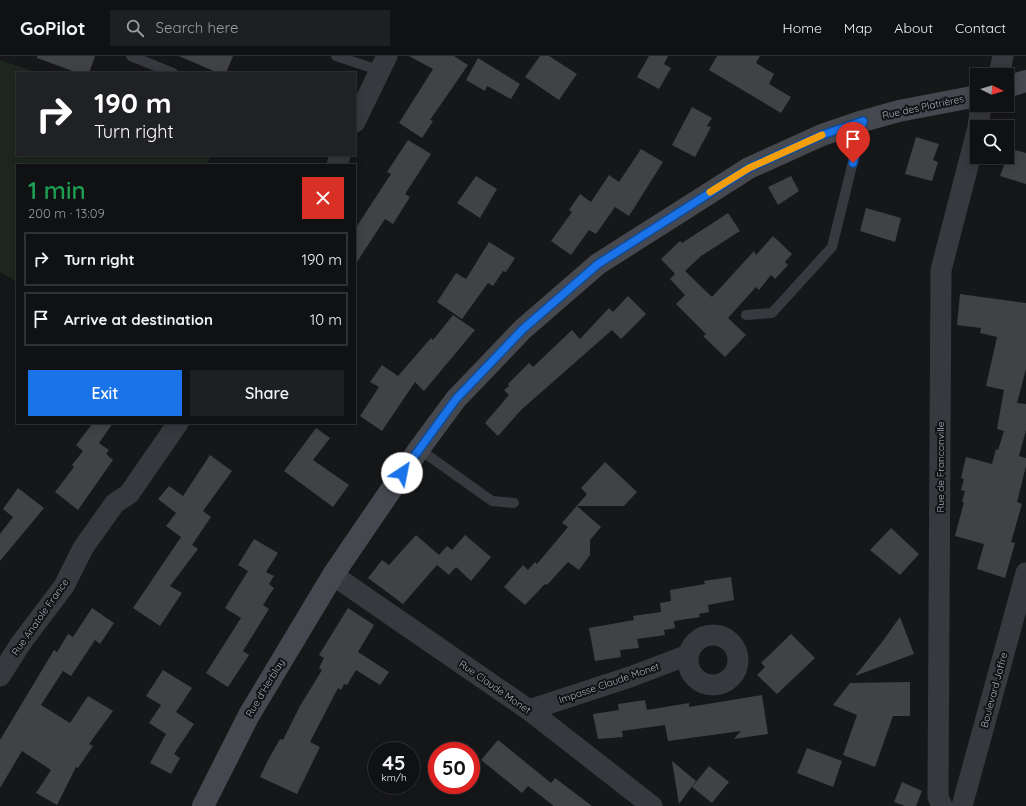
<!DOCTYPE html>
<html lang="en">
<head>
<meta charset="utf-8">
<style>
  :root { --surface:#101113; --page:#1e1f21; --text:#f1f3f6; --muted:#9c9da0; --line:#303133; --accent:#1a73e8 }
  body { margin:0; font-family:Quicksand,sans-serif; background:var(--page); color:var(--text); height:100vh; display:flex; flex-direction:column; font-size:15px; white-space:nowrap }
  * { box-sizing:border-box; margin:0 }
  p { font-size:13px; color:var(--muted) }
  .icon { flex:none; width:22px; height:22px; fill:none; stroke:currentColor; stroke-width:2; stroke-linecap:round; stroke-linejoin:round }
  .map { position:relative; flex:1; overflow:hidden }
  .details { position:absolute; left:16px; top:108px; width:340px; height:260px; display:flex; flex-direction:column; background:var(--surface); border-radius:0px; box-shadow:0 2px 10px #0003,0 0 0 1px var(--line) }
  .details>* { flex:none }
  .hud { position:absolute; left:16px; top:16px; width:340px; height:84px; border-radius:0px; box-shadow:0 2px 10px #0003,0 0 0 1px var(--line); background:#202124; color:#fff; overflow:hidden }
  .needle { width:26px; rotate:95deg }
  .buttons { position:absolute; left:970px; top:12px; display:grid; gap:8px }
  .buttons a { display:grid; place-items:center; width:44px; height:44px; border-radius:0px; background:var(--surface); box-shadow:0 2px 10px #0003,0 0 0 1px var(--line); font-size:20px }
  .speed { position:absolute; left:368px; top:686px; display:flex; gap:8px; font-size:20px; font-weight:700; text-align:center }
  .speed>* { display:grid; place-content:center; width:52px; height:52px; border-radius:50%; background:var(--surface); box-shadow:0 2px 10px #0003,0 0 0 1px var(--line); line-height:1 }
  .speed small { font-size:10px; font-weight:400 }
  .speed .limit { border:6px solid #d22; background:#fff; color:#111 }
  .pin { position:absolute; display:grid; place-items:center; width:34px; height:34px; color:#fff; margin:-41px -17px; border-radius:50% 50% 50% 0; rotate:-45deg; box-shadow:0 0 4px #0007 }
  .pin .icon { rotate:45deg }
  .me { position:absolute; width:44px; margin:-22px; rotate:34deg; stroke-linejoin:round; filter:drop-shadow(0 0 3px #0008) }
  .turn { display:flex; align-items:center; gap:14px; height:84px; padding:0 12px; font-size:18px }
  .turn .icon { width:52px; height:52px; stroke-width:2.5 }
  .turn b { display:block; font-size:28px; line-height:34px }
  .round { display:grid; place-items:center; flex:none; width:42px; height:42px; border-radius:0px; background:var(--page) }
  .headline { display:flex; align-items:center; justify-content:space-between; height:68px; padding:0 12px }
  h1 { font-size:24px; font-weight:600; line-height:30px; color:#1e9e55 }
  .primary-button { display:flex; gap:8px; margin-top:auto; padding:8px 12px }
  .primary-button a { flex:1; height:46px; border-radius:0px; background:var(--accent); color:#fff; font-size:16px; font-weight:600; line-height:46px; text-align:center }
  .primary-button a+a { background:var(--page); color:var(--text) }
  ul { padding:0; list-style:none }
  li { display:flex; align-items:center; gap:12px; height:54px; margin:0 8px 6px; padding:0 4px; border:2px solid var(--line); border-radius:0px }
  li div { flex:1 }
  li b { display:block; font-size:15px }
  li em { font-style:normal }
  header { display:flex; align-items:center; gap:24px; box-sizing:border-box; height:56px; padding:0 20px; background:var(--surface); border-bottom:1px solid var(--line) }
  header strong { font-size:19px }
  nav { display:flex; gap:22px; margin-inline-start:auto; font-size:14px }
  .search { width:280px; height:36px; background:var(--page); display:flex; align-items:center; gap:10px; box-sizing:border-box; padding:0 14px; border-radius:0px; color:var(--muted); font-size:15px }
  .map>svg:first-child { display:block }
  .green { fill:#1e271f }
  .building { fill:#404246 }
  .lines { fill:none; stroke-linecap:round; stroke-linejoin:round }
  .service { stroke:#37393e; stroke-width:10 }
  .minor { stroke:#37393e; stroke-width:21 }
  .secondary { stroke:#45484e; stroke-width:22 }
  .route-casing { stroke:#114b97; stroke-width:10 }
  .route { stroke:#1a73e8; stroke-width:7 }
  .slow { stroke:#f59e0b; stroke-width:7 }
  .labels { text-anchor:middle; dominant-baseline:central; stroke-width:4; stroke-linejoin:round; paint-order:stroke }
  .street-label { font-size:10px; fill:#a7aeba; stroke:#111214 }
</style>
</head>
<body>
<header>
<strong>GoPilot</strong>
<div class="search"><svg class="icon" aria-label="search" viewBox="0 0 24 24"><circle cx="10" cy="10" r="6"/><path d="M15 15l6 6"/></svg>Search here</div>
<nav><a>Home</a><a>Map</a><a>About</a><a>Contact</a></nav>
</header>
<div class="map">
<svg width="1026" height="750" viewBox="0 0 1026 750">
  <rect width="100%" height="100%" fill="#161719"/>
  <path class="green" d="M0 4 39 17H17V99H211L207 109H17V226L0 216Z"/>
  <path class="building" d="M37 0H95L89 17H78L37 2Z
    M179 0H233L226 17H218Z
    M409 0H454L468 9 430 64 433 65 422 82 399 67 433 13Z
    M540 0H549L577 18 559 44 525 21Z
    M649 0H668L664 8 671 12 659 33 637 21Z
    M717 0H760L756 7 774 18 769 28 791 41 781 57 709 14Z
    M478 2 520 28 511 43 487 30 485 35 466 24Z
    M692 51 712 62 707 70 711 71 695 101 672 89Z
    M916 81 939 88 933 104 938 106 932 125 905 118Z
    M408 84 431 98 405 138 410 141 393 168 385 163 355 209V173L391 118 387 116Z
    M1007 92 1026 97V128L1000 120 1007 101Z
    M641 93 663 106 629 160 615 151 596 178 589 174 571 199 551 185 572 156 569 154 580 138 591 146 609 119 619 126Z
    M476 120 497 133 480 162 457 147Z
    M791 120 799 135 778 149 768 131Z
    M866 152 901 162 895 186 860 175Z
    M728 157 740 175 701 200 685 215 712 241 754 195 756 199 773 180 792 198 785 206 788 209 775 223 771 219 759 234 756 231 728 262 746 279 725 301 703 280 706 278 676 248 685 239 670 223 675 218 661 203 680 185 682 187Z
    M489 186 515 202 506 216 503 215 493 230 488 227 462 263 437 246 456 217 466 223Z
    M960 238 1026 247V313L1017 347 1026 348V374L1019 400 1026 402V410L1017 446 1022 448 1011 486 1015 487 1005 522 977 513 984 488 955 480 964 446H962L965 435 961 434 964 423 961 422 966 401 992 408 996 393 998 394 1004 375 997 373 1004 334 986 330 997 281 980 277 981 272 957 269Z
    M628 240 646 258 621 283 612 274 521 354 498 380 485 367 509 339 504 334 509 330 508 328 529 307 533 311 572 274 580 283 609 252 613 256Z
    M453 259 475 274 424 335 415 326 382 375 360 360 379 331 370 326 382 309 398 320 431 282 433 284Z
    M93 367H113L99 387 109 394 106 398 113 404 78 454 55 436 74 411 72 409 83 395 76 389Z
    M316 372 330 382 313 404 349 429 333 451 284 415Z
    M210 399 232 415 203 455 211 461 192 489 166 470 176 457 158 443 169 430 183 440Z
    M605 406 637 436 624 450H577L601 471 590 484V499L579 514 568 506 547 529 545 528 525 549 504 531 523 509 528 514 535 506 537 508 568 471 562 467 587 438 581 432Z
    M18 432 44 452 0 505V478L13 461 3 453Z
    M891 472 919 498 900 519 870 494Z
    M416 479 439 499 447 490 452 494 465 479 491 501 471 525 456 511 449 519 437 509 403 548 368 522 382 504 389 509Z
    M181 481 198 493 170 530 182 537 160 570 133 552Z
    M254 483 278 497 266 516 274 520 269 528 274 532 263 549 269 553 243 595 249 599 228 631 206 617 241 562 225 552 248 515 238 509Z
    M731 521 734 544 708 549 709 556 699 558 700 561 674 565 675 572 664 574 665 579 637 583 639 592 620 594 621 601 595 605 589 572 634 564 633 560 661 556 660 547 671 545 670 534 705 528 704 525Z
    M92 552 114 567 100 588 95 584 71 620 63 615 41 649 70 667 88 640 113 655 89 688 93 690 78 712 76 711 57 749 36 737 51 714 22 695 0 732V684L54 594 57 596 68 578 73 581Z
    M348 552 374 569 358 596 389 616 380 629 356 614 347 629 344 628 341 634 338 632 310 686 320 691 297 738 260 721 268 704 280 683 283 684 300 650 322 614 319 612 324 602 319 599Z
    M900 561 914 598 855 620 882 586Z
    M791 578 815 602 777 638 757 619 765 611 761 607Z
    M163 614 192 632 176 656 194 668 174 698 180 702 171 718 150 707 166 678 149 667 161 649 146 640Z
    M910 626V660H893L875 711 843 699 857 659 833 649 850 627Z
    M762 639 768 678 734 683 741 675 668 685 665 669 622 675 623 681 598 683 593 658 619 654 618 648 645 644 647 654 689 647V651Z
    M498 684 551 727 555 722 592 750H554L528 730 522 737 481 704Z
    M807 692 842 705 833 731 797 717Z
    M672 705 696 725 679 748Z
    M709 710 729 726 712 747 692 731Z
    M902 726 922 735 916 750H905L894 746Z"/>
  <g class="lines">
    <path class="service" d="M131 0 173 17
      M336 0 381 15
      M746 259 772 257 832 191 863 65
      M419 393 492 445 514 447"/>
    <path class="minor" d="M999 19 1003 0
      M355 66 387 0
      M978 71 981 49
      M337 109 340 99
      M333 519 529 654 652 750
      M688 604a25 25 0 1 1 50 0a25 25 0 1 1-50 0Z
      M0 620 21 587 64 530 83 492 115 447 129 438 178 367
      M529 654 630 621 688 599
      M942 750 938 741 941 214 977 75
      M962 750 1026 517"/>
    <path class="secondary" d="M1007 31 1026 25
      M203 750 249 659 333 519 369 466 419 393 456 343 523 273 598 208 749 112 822 79 863 65 899 55 977 40"/>
  </g>
  <g class="lines">
    <g class="route-casing">
      <path id="route" d="M402 417 456 343 523 273 598 208 749 112 822 79 863 65 853 107"/>
    </g>
    <use href="#route" class="route"/>
    <path class="slow" d="M710 136 749 112 822 79"/>
  </g>
  <g class="labels">
    <g class="street-label">
      <text transform="translate(923 51) rotate(-12)">Rue des Platrières</text>
      <text transform="translate(940 411) rotate(-90)">Rue de Franconville</text>
      <text transform="translate(40 561) rotate(-55)">Rue Anatole France</text>
      <text transform="translate(609 627) rotate(-19)">Impasse Claude Monet</text>
      <text transform="translate(495 631) rotate(35)">Rue Claude Monet</text>
      <text transform="translate(265 632) rotate(-59)">Rue d'Herblay</text>
      <text transform="translate(994 634) rotate(-75)">Boulevard Joffre</text>
    </g>
  </g>
</svg>
<div class="buttons">
<a><svg class="needle" viewBox="-14 -14 28 28"><path d="M0-13l5 13h-10z" fill="#e53935"/><path d="M0 13l5-13h-10z" fill="#9c9da0"/></svg></a>
<a><svg class="icon" aria-label="search" viewBox="0 0 24 24"><circle cx="10" cy="10" r="6"/><path d="M15 15l6 6"/></svg></a>
</div>
<div class="speed"><div>45<small>km/h</small></div><div class="limit">50</div></div>
<div class="pin" style="left:853px;top:107px;background:#d93025"><svg class="icon" aria-label="arrive" viewBox="0 0 24 24"><path d="M6 21V4h12l-3 4 3 4H6"/></svg></div>
<svg class="me" style="left:402px;top:417px" viewBox="-20 -20 40 40"><circle r="19" fill="#fff"/><path d="M0-13L10 11 0 6-10 11z" fill="#1a73e8"/></svg>
<div class="hud">
<div class="turn"><svg class="icon" aria-label="right" viewBox="0 0 24 24"><path d="M7 20v-9h11M14 6l5 5-5 5"/></svg><div><b>190 m</b>Turn right</div></div>
</div>
<section class="details">
<div class="headline"><div><h1>1 min</h1><p>200 m · 13:09</p></div><a class="round" style="background:#d93025;color:#fff"><svg class="icon" aria-label="close" viewBox="0 0 24 24"><path d="M6 6l12 12M18 6L6 18"/></svg></a></div>
<ul>
<li><svg class="icon" aria-label="right" viewBox="0 0 24 24"><path d="M7 20v-9h11M14 6l5 5-5 5"/></svg><div><b>Turn right</b></div><em>190 m</em></li>
<li><svg class="icon" aria-label="arrive" viewBox="0 0 24 24"><path d="M6 21V4h12l-3 4 3 4H6"/></svg><div><b>Arrive at destination</b></div><em>10 m</em></li>
</ul>
<div class="primary-button"><a>Exit</a><a>Share</a></div>
</section>
</div>
</body>
</html>
